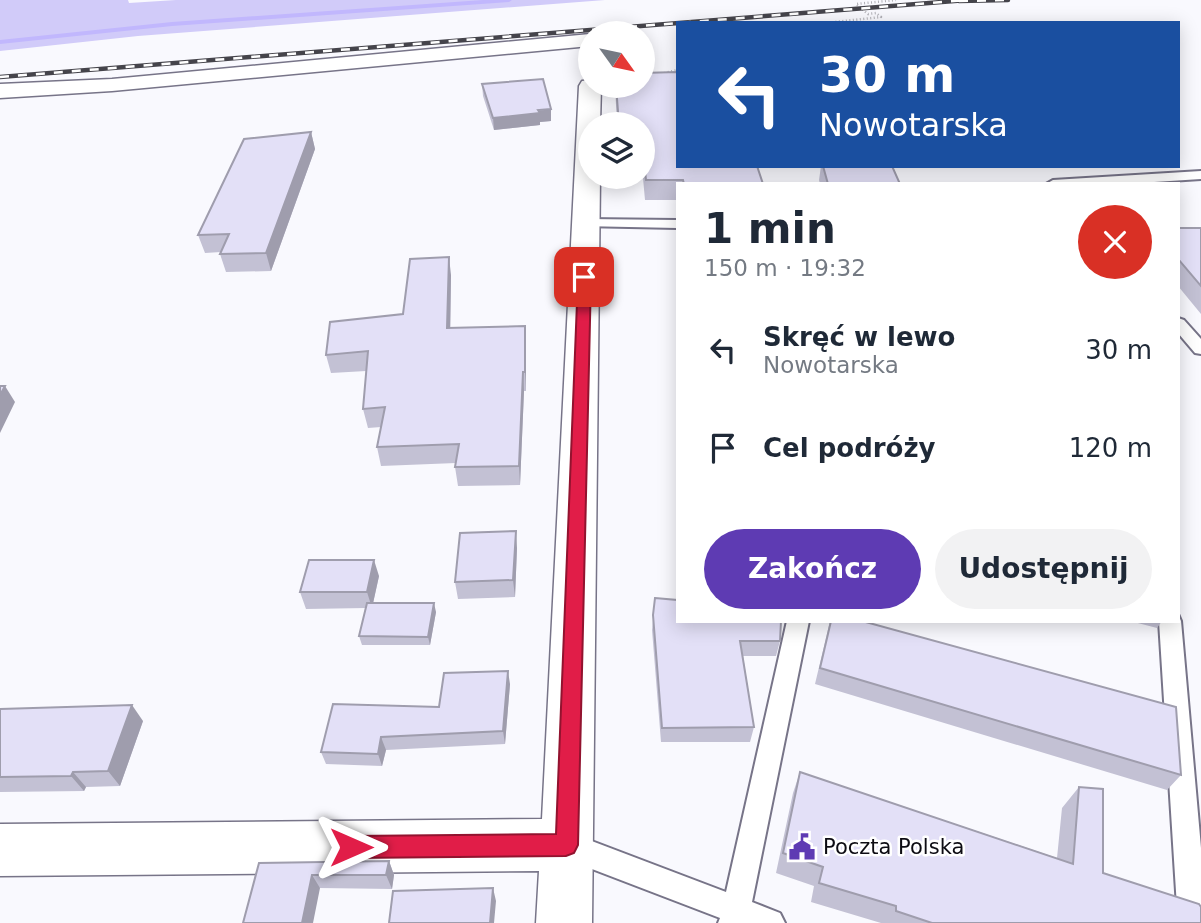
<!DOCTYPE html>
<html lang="pl">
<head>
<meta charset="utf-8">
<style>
  :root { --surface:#fff; --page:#f2f2f3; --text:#1f2937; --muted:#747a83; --accent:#5e3bb3 }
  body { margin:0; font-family:"DejaVu Sans",sans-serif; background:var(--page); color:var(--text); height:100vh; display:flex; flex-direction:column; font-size:26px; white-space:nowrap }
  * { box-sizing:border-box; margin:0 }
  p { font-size:23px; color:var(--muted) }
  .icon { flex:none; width:38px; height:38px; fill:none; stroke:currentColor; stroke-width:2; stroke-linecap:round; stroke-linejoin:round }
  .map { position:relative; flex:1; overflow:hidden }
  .side { position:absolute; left:676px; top:182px; width:504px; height:441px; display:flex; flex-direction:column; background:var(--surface); border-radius:0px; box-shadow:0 4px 18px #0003 }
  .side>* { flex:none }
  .hud { position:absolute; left:676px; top:21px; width:504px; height:147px; border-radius:0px; box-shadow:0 4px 18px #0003; background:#1a4fa0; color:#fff; overflow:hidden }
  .needle { width:46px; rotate:123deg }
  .tools { position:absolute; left:578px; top:21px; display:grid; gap:14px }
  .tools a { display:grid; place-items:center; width:77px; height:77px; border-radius:50%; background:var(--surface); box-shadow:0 4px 18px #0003; font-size:35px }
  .pin { position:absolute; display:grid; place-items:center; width:60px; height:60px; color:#fff; margin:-30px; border-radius:14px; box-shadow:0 4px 10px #0006 }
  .me { position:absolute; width:77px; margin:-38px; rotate:90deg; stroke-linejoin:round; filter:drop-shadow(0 0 5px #0008) }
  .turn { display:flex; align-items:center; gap:24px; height:147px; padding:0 28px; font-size:32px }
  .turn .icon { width:91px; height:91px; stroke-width:2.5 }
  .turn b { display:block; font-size:49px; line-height:60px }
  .round { display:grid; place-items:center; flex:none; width:74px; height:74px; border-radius:37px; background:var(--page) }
  .overview { display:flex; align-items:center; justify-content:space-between; height:119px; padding:0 28px }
  h1 { font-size:42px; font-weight:700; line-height:52px }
  .primary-button { display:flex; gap:14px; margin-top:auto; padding:14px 28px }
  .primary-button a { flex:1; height:80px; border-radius:42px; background:var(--accent); color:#fff; font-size:28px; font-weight:700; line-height:80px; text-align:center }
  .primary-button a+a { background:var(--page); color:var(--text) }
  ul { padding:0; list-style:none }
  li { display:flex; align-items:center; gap:21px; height:98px; padding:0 28px }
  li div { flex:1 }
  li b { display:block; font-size:26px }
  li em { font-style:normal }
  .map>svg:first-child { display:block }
  .green { fill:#d1cbf9 }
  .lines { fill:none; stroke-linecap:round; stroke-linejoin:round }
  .stream { fill:#c1b7fd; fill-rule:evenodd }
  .lane-casing { stroke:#777488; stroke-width:4 }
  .street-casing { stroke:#777488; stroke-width:3 }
  .path { stroke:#b1b0b6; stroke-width:2.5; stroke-dasharray:1 2.5; stroke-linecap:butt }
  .lane { fill:#fff; fill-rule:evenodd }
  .street { fill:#fff; fill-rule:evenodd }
  .rail-casing { stroke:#45444b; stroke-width:4.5 }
  .rail { stroke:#fff; stroke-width:2.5; stroke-dasharray:9; stroke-linecap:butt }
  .wall { fill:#c3c1d4 }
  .shaded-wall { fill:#9f9dad }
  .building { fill:#e3e0f7; stroke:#9f9dad; stroke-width:2 }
  .route { fill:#e11d48; stroke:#92132f; stroke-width:2 }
  .labels { text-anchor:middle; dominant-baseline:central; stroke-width:5; stroke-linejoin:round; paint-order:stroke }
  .near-poi-label { font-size:21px; fill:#0d0c13; stroke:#fff; text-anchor:start }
</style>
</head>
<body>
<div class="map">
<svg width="1201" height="923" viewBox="0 0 1201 923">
  <rect width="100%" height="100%" fill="#f9f9fe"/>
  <path class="green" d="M0 0H128L129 3 176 0H605L138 36 0 51Z"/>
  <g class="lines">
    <path class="stream" d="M483 0H512L509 2 172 26 0 44V40L172 22Z"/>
    <g class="lane-casing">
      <path id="lane" d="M1201 171V179L1123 184H1046L1053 180Z
        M586 219 677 220V228L581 226V220Z
        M1178 318 1184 320 1201 339V354L1195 353 1178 333Z
        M1178 614 1181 621 1201 848V923H1178L1159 621H1178Z
        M787 621H809L752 902 780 913 785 923H718L720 918 558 856 554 846 558 836 568 832 726 892Z"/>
    </g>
    <g class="street-casing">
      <path id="street" d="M590 34V46L112 91 0 98V84L112 79Z
        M590 80V86H601L600 124H590V177H600L592 923H536L539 871 0 876V824L542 819 579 86 582 81Z"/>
    </g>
    <path class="path" d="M825 23 881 17 876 13 868 14 856 4 896 0
      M661 74 677 70"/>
    <use href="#lane" class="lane"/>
    <use href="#street" class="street"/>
    <g class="rail-casing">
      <path id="rail" d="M959 1 1008 0
        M0 77 967 0"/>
    </g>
    <use href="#rail" class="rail"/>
  </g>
  <path class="wall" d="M482 84 551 109V121L540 122V125L494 130 483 96Z
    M615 86H642L677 166 763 184H677V200H645L642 167V124H617Z
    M311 132 315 149 271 271 226 272 220 254 221 252 205 253 198 235Z
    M821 166H892L900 184H820L819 180Z
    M1178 228H1201V314L1178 286Z
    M451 275 450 328 525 326 526 391H524L520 485 458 486 455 467 456 463 381 466 377 447 381 427 368 428 363 409 366 371 331 373 326 355 403 314Z
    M517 548 515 597 458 599 455 582Z
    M379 576 373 603 436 612 430 645H362L359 636 366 608 306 609 300 592Z
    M655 598 780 641 776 656H743L754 727 750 742H661L652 630Z
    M830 621H862L1181 775 1167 790 815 684Z
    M1130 621H1162L1157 628Z
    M510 684 505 744 386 750 382 766 326 764 321 752 439 707Z
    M0 709 143 721 120 786 86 787 84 791 0 792Z
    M800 772 1057 858 1062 808 1079 787 1103 873 1201 923H881L811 902 814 886 776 873 793 793Z
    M389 861 394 875 392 889 320 888 259 863Z"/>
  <path class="shaded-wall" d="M551 109V121L540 122V125L494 130 493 118Z
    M311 132 315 149 271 271 266 253Z
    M449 257 451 275 450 346 447 328Z
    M525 326 526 344V391L525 372Z
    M523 372 524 391 520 485 519 466Z
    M5 386 15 402 0 433V395Z
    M516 531 517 548 515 597 513 580Z
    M374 560 379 576 372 608 367 592Z
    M434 603 436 612 430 645 428 637Z
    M508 671 510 684 505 744 503 731Z
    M132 705 143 721 120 786 108 771Z
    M381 737 386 750 382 766 378 754Z
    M73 772 86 787 84 791 71 776Z
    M389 861 394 875 392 889 386 875Z
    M312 875 320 888 313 923H302Z
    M493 888 496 901 494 923H490Z"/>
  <path class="building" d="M677 72V166H757L763 184H684L683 180H646L642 140V124H619L616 86H642V73Z
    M543 79 551 109 538 110 540 113 493 118 482 84Z
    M311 132 266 253 220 254 229 234 198 235 244 139Z
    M823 166H892L900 184H828Z
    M1178 228H1201V286L1178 259Z
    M449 257 447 328 525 326V372H523L519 466 455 467 459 444 377 447 385 407 363 409 368 351 326 355 330 322 403 314 410 259Z
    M0 386H5L0 395Z
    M516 531 513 580 455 582 460 533Z
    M309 560H374L367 592H300Z
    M655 598 677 600V621H781L780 641H740L754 727 662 728 653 615Z
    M367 603H434L428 637 359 636Z
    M831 621H862L1176 707 1181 775 820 668Z
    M508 671 503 731 381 737 378 754 321 752 333 704 439 707 444 673Z
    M132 705 108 771 73 772 71 776 0 777V709Z
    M800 772 1073 864 1079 787 1103 789V873L1199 904 1201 907V923H932L896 911V906L819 883 823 867 783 853Z
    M389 861 386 875H312L302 923H243L259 863Z
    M493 888 490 923H389L393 891Z"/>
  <path class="route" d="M584 274 591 277 578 845 574 853 566 856 351 858 343 855 339 847 343 839 351 836 556 834 578 277Z"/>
  <defs>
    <g id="civic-bare" transform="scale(2.1)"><path d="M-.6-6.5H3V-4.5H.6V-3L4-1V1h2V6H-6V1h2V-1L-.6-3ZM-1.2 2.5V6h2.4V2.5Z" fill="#5e3bb3" stroke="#fff" stroke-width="2.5" paint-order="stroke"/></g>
  </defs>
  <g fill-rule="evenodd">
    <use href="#civic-bare" x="802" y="847"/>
  </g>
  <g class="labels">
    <g class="near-poi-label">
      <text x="823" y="847">Poczta Polska</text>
    </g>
  </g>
</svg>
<div class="tools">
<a><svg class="needle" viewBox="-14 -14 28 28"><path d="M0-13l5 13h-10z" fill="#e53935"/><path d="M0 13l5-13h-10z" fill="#747a83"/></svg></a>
<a><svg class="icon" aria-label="layers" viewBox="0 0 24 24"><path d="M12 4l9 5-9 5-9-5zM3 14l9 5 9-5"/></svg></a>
</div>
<div class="pin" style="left:584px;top:277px;background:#d93025"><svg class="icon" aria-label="arrive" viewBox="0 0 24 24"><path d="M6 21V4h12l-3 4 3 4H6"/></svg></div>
<svg class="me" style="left:351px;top:847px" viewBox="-20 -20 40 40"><path d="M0-17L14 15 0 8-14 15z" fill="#e11d48" stroke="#fff" stroke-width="4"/></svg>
<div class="hud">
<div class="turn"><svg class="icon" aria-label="left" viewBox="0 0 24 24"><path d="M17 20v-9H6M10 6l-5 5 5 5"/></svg><div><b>30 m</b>Nowotarska</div></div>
</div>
<section class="side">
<div class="overview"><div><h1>1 min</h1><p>150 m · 19:32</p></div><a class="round" style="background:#d93025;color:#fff"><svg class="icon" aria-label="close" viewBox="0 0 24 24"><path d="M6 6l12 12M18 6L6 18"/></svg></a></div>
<ul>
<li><svg class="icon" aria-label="left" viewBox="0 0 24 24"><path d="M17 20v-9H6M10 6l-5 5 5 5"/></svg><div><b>Skręć w lewo</b><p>Nowotarska</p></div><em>30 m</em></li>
<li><svg class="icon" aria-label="arrive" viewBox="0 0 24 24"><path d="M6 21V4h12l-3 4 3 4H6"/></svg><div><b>Cel podróży</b></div><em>120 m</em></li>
</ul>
<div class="primary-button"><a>Zakończ</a><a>Udostępnij</a></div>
</section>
</div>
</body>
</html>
